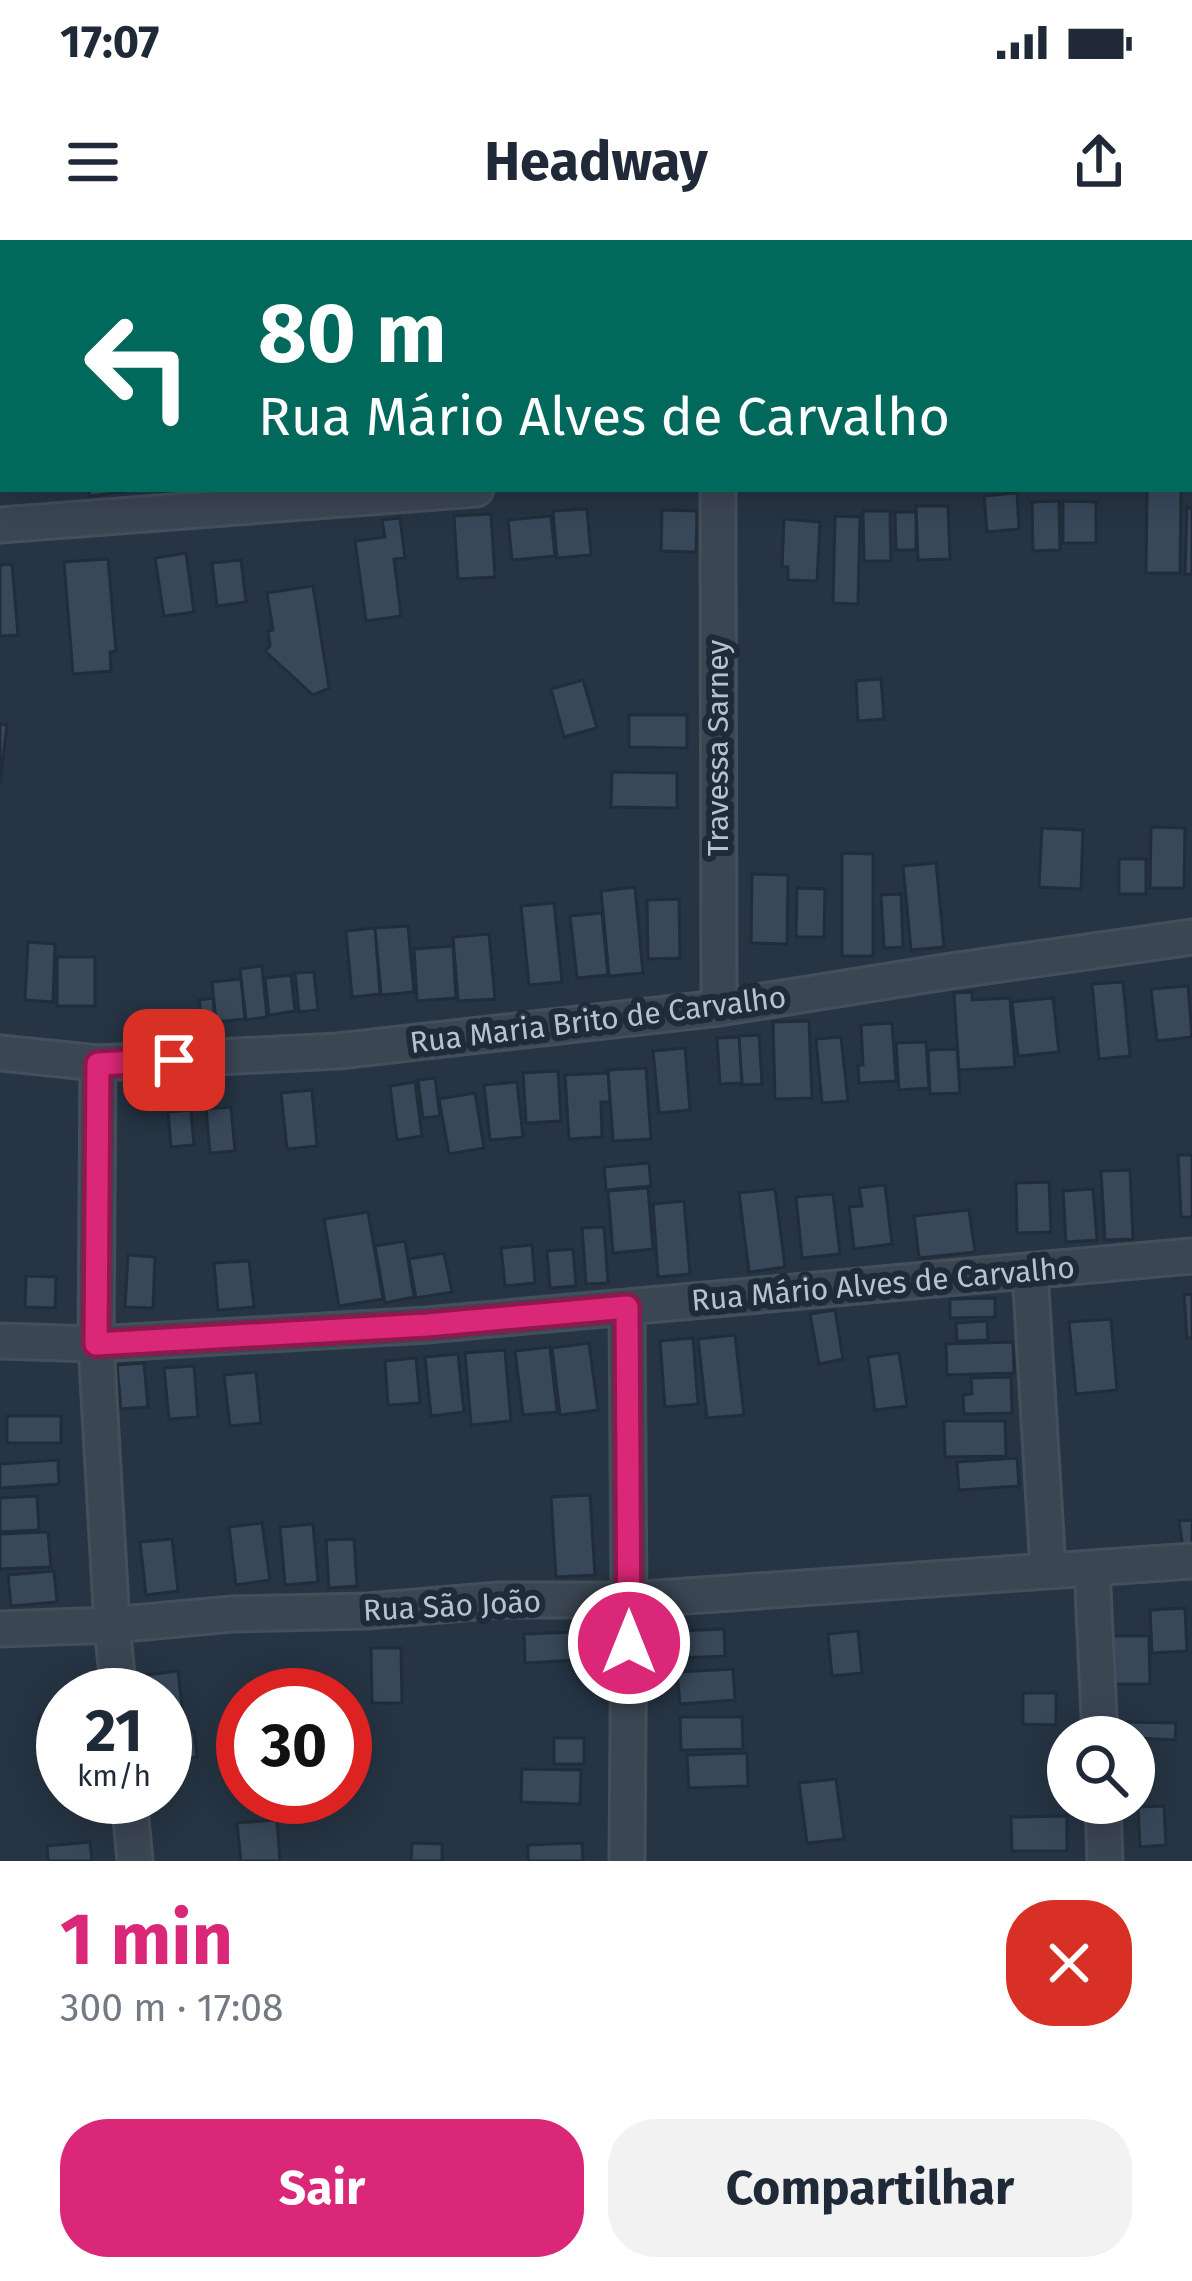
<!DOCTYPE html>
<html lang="pt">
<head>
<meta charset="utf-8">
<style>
  :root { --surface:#fff; --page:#f2f2f3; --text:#1f2937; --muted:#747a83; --accent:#db2777 }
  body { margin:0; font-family:"Fira Sans",sans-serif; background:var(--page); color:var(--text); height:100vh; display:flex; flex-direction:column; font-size:45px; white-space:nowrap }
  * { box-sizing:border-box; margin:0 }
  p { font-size:39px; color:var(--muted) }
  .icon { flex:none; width:66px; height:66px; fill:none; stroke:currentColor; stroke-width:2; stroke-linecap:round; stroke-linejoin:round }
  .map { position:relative; height:1621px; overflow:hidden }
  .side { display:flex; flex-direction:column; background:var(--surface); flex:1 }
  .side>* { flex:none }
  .hud { position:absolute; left:0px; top:0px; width:1194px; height:252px; box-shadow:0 6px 30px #0003; background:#00695c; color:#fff; overflow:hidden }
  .fabs { position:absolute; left:1047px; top:1476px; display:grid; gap:24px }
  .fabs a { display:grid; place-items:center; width:108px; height:108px; border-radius:50%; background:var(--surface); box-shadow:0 6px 30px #0003; font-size:60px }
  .speed { position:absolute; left:36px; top:1428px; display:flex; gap:24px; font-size:60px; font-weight:700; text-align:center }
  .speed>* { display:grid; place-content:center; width:156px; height:156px; border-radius:50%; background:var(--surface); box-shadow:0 6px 30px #0003; line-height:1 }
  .speed small { font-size:30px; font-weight:400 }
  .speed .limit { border:18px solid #d22; background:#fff; color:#111 }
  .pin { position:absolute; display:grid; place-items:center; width:102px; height:102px; color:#fff; margin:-51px; border-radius:24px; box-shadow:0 6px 18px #0006 }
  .me { position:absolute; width:132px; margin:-66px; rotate:0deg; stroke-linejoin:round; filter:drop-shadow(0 0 9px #0008) }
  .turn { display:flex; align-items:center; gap:42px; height:252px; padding:0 60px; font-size:54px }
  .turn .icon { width:156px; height:156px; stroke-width:2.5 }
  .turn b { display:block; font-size:84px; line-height:102px }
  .round { display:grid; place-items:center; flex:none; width:126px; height:126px; border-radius:48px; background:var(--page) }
  .summary { display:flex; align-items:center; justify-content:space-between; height:204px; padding:0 60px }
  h1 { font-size:72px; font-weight:700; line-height:90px; color:var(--accent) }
  .primary-button { display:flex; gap:24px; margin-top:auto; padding:24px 60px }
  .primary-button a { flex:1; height:138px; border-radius:48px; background:var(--accent); color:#fff; font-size:48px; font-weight:700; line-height:138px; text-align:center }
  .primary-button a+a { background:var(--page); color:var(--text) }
  .status { display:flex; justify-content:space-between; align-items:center; height:84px; padding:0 60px; background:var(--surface); direction:ltr }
  .status svg { height:33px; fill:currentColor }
  header { display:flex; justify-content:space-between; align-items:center; height:156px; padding:0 60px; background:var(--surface); font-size:54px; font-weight:700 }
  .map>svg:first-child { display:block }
  .building { fill:#384859; stroke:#212d3a; stroke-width:3 }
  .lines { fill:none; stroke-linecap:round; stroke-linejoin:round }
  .minor-casing { stroke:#444f5c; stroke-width:39 }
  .minor { stroke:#3b4653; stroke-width:33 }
  .route-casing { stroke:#8e194d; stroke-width:30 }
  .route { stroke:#db2777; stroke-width:21 }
  .labels { text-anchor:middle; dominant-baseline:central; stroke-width:12; stroke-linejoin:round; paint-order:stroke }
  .street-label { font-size:30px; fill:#b8c1cd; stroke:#1f2b38 }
</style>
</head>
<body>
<div class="status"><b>17:07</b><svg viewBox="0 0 49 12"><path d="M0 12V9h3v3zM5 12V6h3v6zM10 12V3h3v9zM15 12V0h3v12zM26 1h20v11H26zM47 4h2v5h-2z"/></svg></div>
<header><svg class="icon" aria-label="menu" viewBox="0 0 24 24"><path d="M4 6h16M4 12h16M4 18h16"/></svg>Headway<svg class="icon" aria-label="share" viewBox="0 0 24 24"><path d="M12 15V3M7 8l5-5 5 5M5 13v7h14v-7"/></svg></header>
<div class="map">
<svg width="1192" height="1621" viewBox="0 0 1192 1621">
  <rect width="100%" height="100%" fill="#263443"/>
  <path class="building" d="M1120 0H1170L1173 3H1124Z
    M89 249H123V252L90 256Z
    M1147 249H1181L1180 333H1146Z
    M1017 253 1019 289 987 292 984 256Z
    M1059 261 1060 310 1033 311 1032 262Z
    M1063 261 1096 262V303H1063Z
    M916 266H948L950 319 918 320Z
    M1187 268H1192V334H1185Z
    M587 269 591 315 557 318 553 271Z
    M662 270 697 271 696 312 661 311Z
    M863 271H890L891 321H864Z
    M895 272H916V310H896Z
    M491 274 495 337 458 339 454 276Z
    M551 276 555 316 512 320 508 280Z
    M835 276 860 277 858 364 833 363Z
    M400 278 405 318 394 319 401 376 366 381 355 301 385 297 382 280Z
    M784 279 820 282 817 341 788 340V327H782Z
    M186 313 194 372 164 376 155 318Z
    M108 319 116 411 110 412 111 431 73 434 64 322Z
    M241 320 246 362 217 366 212 323Z
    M12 324 18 395 0 396V325Z
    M313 346 329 448 313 455 265 411 270 406 268 391 273 390 267 353Z
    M881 439 884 479 858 481 856 441Z
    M583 440 597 488 564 497 551 449Z
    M629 475H687V508L629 507Z
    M0 484 7 485 0 544Z
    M612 532 677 533V568L611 567Z
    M1151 587 1185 588 1184 648H1150Z
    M1042 588 1083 590 1081 649 1039 647Z
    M842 613 873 614V716H842Z
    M1119 619H1146V654H1119Z
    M936 623 944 707 911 710 903 626Z
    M752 634 788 635 787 704 751 703Z
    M635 647 643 733 609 736 601 651Z
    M797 648 825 649 824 697H796Z
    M901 654 903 707 884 708 881 655Z
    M679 659 680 718 648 719 647 660Z
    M554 663 562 742 529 745 521 666Z
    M602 673 608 735 577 738 570 676Z
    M408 686 414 752 381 755 375 688Z
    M375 688 380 754 352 757 346 691Z
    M489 694 495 759 458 761 453 697Z
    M28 702 55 704 53 762 25 760Z
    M453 706 456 758 417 761 414 709Z
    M57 717H95V766H57Z
    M262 726 267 777 246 780 240 729Z
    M314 732 318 770 299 772 295 733Z
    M291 735 295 771 269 775 265 738Z
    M241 739 245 779 216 782 212 742Z
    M1123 742 1130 816 1099 819 1092 744Z
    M1188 746 1192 797 1157 801 1151 749Z
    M972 752V760L1010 758 1015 827 959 830 954 753Z
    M213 758 215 782 202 783 199 760Z
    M1053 758 1059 812 1018 816 1012 762Z
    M809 781 812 858 775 859 773 782Z
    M892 783 896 841 859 843 858 825H863L861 785Z
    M759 795 762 844 742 845 739 796Z
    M739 797 742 843 720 844 717 798Z
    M841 797 848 861 822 863 816 799Z
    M926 802 929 848 899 850 896 803Z
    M685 808 690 870 659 873 653 811Z
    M957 809 960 853 930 854 928 810Z
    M646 828 651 899 613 901 608 830Z
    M558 831 561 881 526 883 523 833Z
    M608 833 610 862H601L602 897 569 899 565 835Z
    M435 838 440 876 423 878 418 840Z
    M415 842 422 896 397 900 390 846Z
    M517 842 523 897 490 900 484 845Z
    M312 850 317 906 287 909 281 853Z
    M475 853 484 908 449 914 439 859Z
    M231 867 235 911 210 913 206 869Z
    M191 870 194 905 171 907 168 872Z
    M1178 915H1192V977H1181Z
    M649 923 651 946 606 950 604 927Z
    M1130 930 1133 999 1105 1000 1101 931Z
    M1049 942 1051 992 1017 993 1016 943Z
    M885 945 892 1004 854 1009 849 967 862 966 859 948Z
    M648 948 653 1009 613 1013 608 951Z
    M775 949 785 1027 749 1032 739 953Z
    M1093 949 1097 1000 1066 1002 1063 951Z
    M833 954 840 1014 802 1018 796 957Z
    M684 961 690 1034 658 1037 653 964Z
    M969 970 975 1012 919 1018 914 976Z
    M368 972 383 1059 339 1066 324 979Z
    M604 987 608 1043 586 1044 582 988Z
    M405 1001 414 1057 385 1063 375 1006Z
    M532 1005 535 1043 505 1046 501 1008Z
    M573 1009 576 1046 550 1048 547 1011Z
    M444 1013 452 1052 416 1058 409 1019Z
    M128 1015 155 1017 153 1068 125 1067Z
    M249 1021 254 1067 218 1070 214 1023Z
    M26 1036 56 1037 55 1068 25 1067Z
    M1192 1054V1098H1187L1184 1055Z
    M995 1058V1077L950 1078V1059Z
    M835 1070 843 1119 819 1124 810 1074Z
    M1111 1079 1117 1150 1076 1154 1069 1082Z
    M987 1081 988 1100 957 1101 956 1083Z
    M735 1095 744 1175 707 1178 698 1099Z
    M693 1098 698 1164 665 1167 660 1101Z
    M1013 1102 1014 1133 947 1135 946 1104Z
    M589 1103 598 1170 560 1175 552 1108Z
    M550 1107 557 1172 523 1175 515 1111Z
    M505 1110 511 1181 471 1185 465 1113Z
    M899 1113 907 1166 875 1170 868 1117Z
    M458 1114 464 1172 431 1176 425 1117Z
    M416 1118 420 1163 388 1165 385 1121Z
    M144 1123 148 1167 121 1169 117 1125Z
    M194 1126 198 1177 169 1179 164 1128Z
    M256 1132 261 1183 230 1186 224 1135Z
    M1011 1137 1012 1173 964 1174 963 1155 972 1154 971 1138Z
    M7 1176H61V1203H7Z
    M944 1181H1005L1006 1216 945 1217Z
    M1017 1218 1019 1246 959 1250 957 1222Z
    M58 1220 59 1244 0 1248V1224Z
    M590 1255 595 1335 556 1337 551 1257Z
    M37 1256 39 1290 0 1292V1258Z
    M1192 1280V1307L1183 1308 1179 1281Z
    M262 1283 270 1340 236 1345 229 1287Z
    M313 1284 318 1342 285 1345 280 1287Z
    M48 1292 51 1327 0 1329V1294Z
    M172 1299 178 1351 146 1355 140 1302Z
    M354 1299 357 1346 329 1348 326 1300Z
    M54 1331 57 1362 11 1366 8 1335Z
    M1185 1368 1187 1411 1152 1413 1150 1370Z
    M724 1389 725 1416 679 1418 677 1391Z
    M858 1391 862 1433 832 1436 828 1394Z
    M577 1392 578 1420 525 1423 524 1394Z
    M1108 1396H1149L1150 1444H1109Z
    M371 1408H401L402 1463H372Z
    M733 1429 735 1460 680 1464 677 1432Z
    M178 1431 185 1492 165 1495V1455H148L146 1435Z
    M1023 1453H1056V1485L1023 1484Z
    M63 1476V1510H40L39 1477Z
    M680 1477H742L743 1509 681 1510Z
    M1122 1482 1176 1483 1175 1500 1122 1497Z
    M194 1491 197 1517 165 1521V1495Z
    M554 1498H584V1524H554Z
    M747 1513 748 1546 689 1548 687 1515Z
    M522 1529 581 1530 580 1564 521 1562Z
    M836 1539 844 1599 807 1603 799 1543Z
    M1164 1566 1166 1605 1140 1607 1138 1567Z
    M1067 1576V1611H1012L1011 1577Z
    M277 1580 280 1621H241L237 1583Z
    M90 1602 92 1621H48L47 1606Z
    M412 1603 442 1604V1621H411Z
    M582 1603 583 1621H528V1605Z"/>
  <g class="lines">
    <g class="minor-casing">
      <path id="minor" d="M977 3 982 0
        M1191 203H1192
        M718 249 719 768
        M0 285 476 249
        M0 813 98 823 338 811 719 768 951 731 1192 697
        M98 823 96 1104 112 1385 119 1455
        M1030 1031 1048 1329
        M0 1101 96 1104 427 1085 1192 1016
        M1092 1329 1100 1497
        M0 1389 112 1385 232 1374 368 1371 499 1360H629L1192 1321
        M129 1557 135 1621
        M1103 1563 1105 1621
        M627 1621 629 1360 627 1067"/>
    </g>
    <use href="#minor" class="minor"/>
  </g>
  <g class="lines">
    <g class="route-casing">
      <path id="route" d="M174 820 98 824 96 1104 427 1085 627 1067 629 1403"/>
    </g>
    <use href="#route" class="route"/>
  </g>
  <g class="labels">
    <g class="street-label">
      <text transform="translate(718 508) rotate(-90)">Travessa Sarney</text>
      <text transform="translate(598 780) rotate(-7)">Rua Maria Brito de Carvalho</text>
      <text transform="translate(883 1044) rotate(-5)">Rua Mário Alves de Carvalho</text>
      <text transform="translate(452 1366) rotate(-3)">Rua São João</text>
    </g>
  </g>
</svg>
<div class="fabs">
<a><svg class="icon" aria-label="search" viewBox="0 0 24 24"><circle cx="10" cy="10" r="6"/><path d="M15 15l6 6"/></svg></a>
</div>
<div class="speed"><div>21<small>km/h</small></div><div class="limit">30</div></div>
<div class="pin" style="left:174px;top:820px;background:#d93025"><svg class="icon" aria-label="arrive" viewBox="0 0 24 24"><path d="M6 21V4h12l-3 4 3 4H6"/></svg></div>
<svg class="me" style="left:629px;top:1403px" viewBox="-20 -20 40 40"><circle r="17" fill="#db2777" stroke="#fff" stroke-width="3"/><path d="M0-11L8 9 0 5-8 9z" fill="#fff"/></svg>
<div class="hud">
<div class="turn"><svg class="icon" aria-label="left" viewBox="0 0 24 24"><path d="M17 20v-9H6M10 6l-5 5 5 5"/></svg><div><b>80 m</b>Rua Mário Alves de Carvalho</div></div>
</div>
</div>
<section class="side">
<div class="summary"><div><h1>1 min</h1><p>300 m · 17:08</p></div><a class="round" style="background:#d93025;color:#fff"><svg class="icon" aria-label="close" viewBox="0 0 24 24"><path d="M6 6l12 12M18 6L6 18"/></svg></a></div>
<div class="primary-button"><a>Sair</a><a>Compartilhar</a></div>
</section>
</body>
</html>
